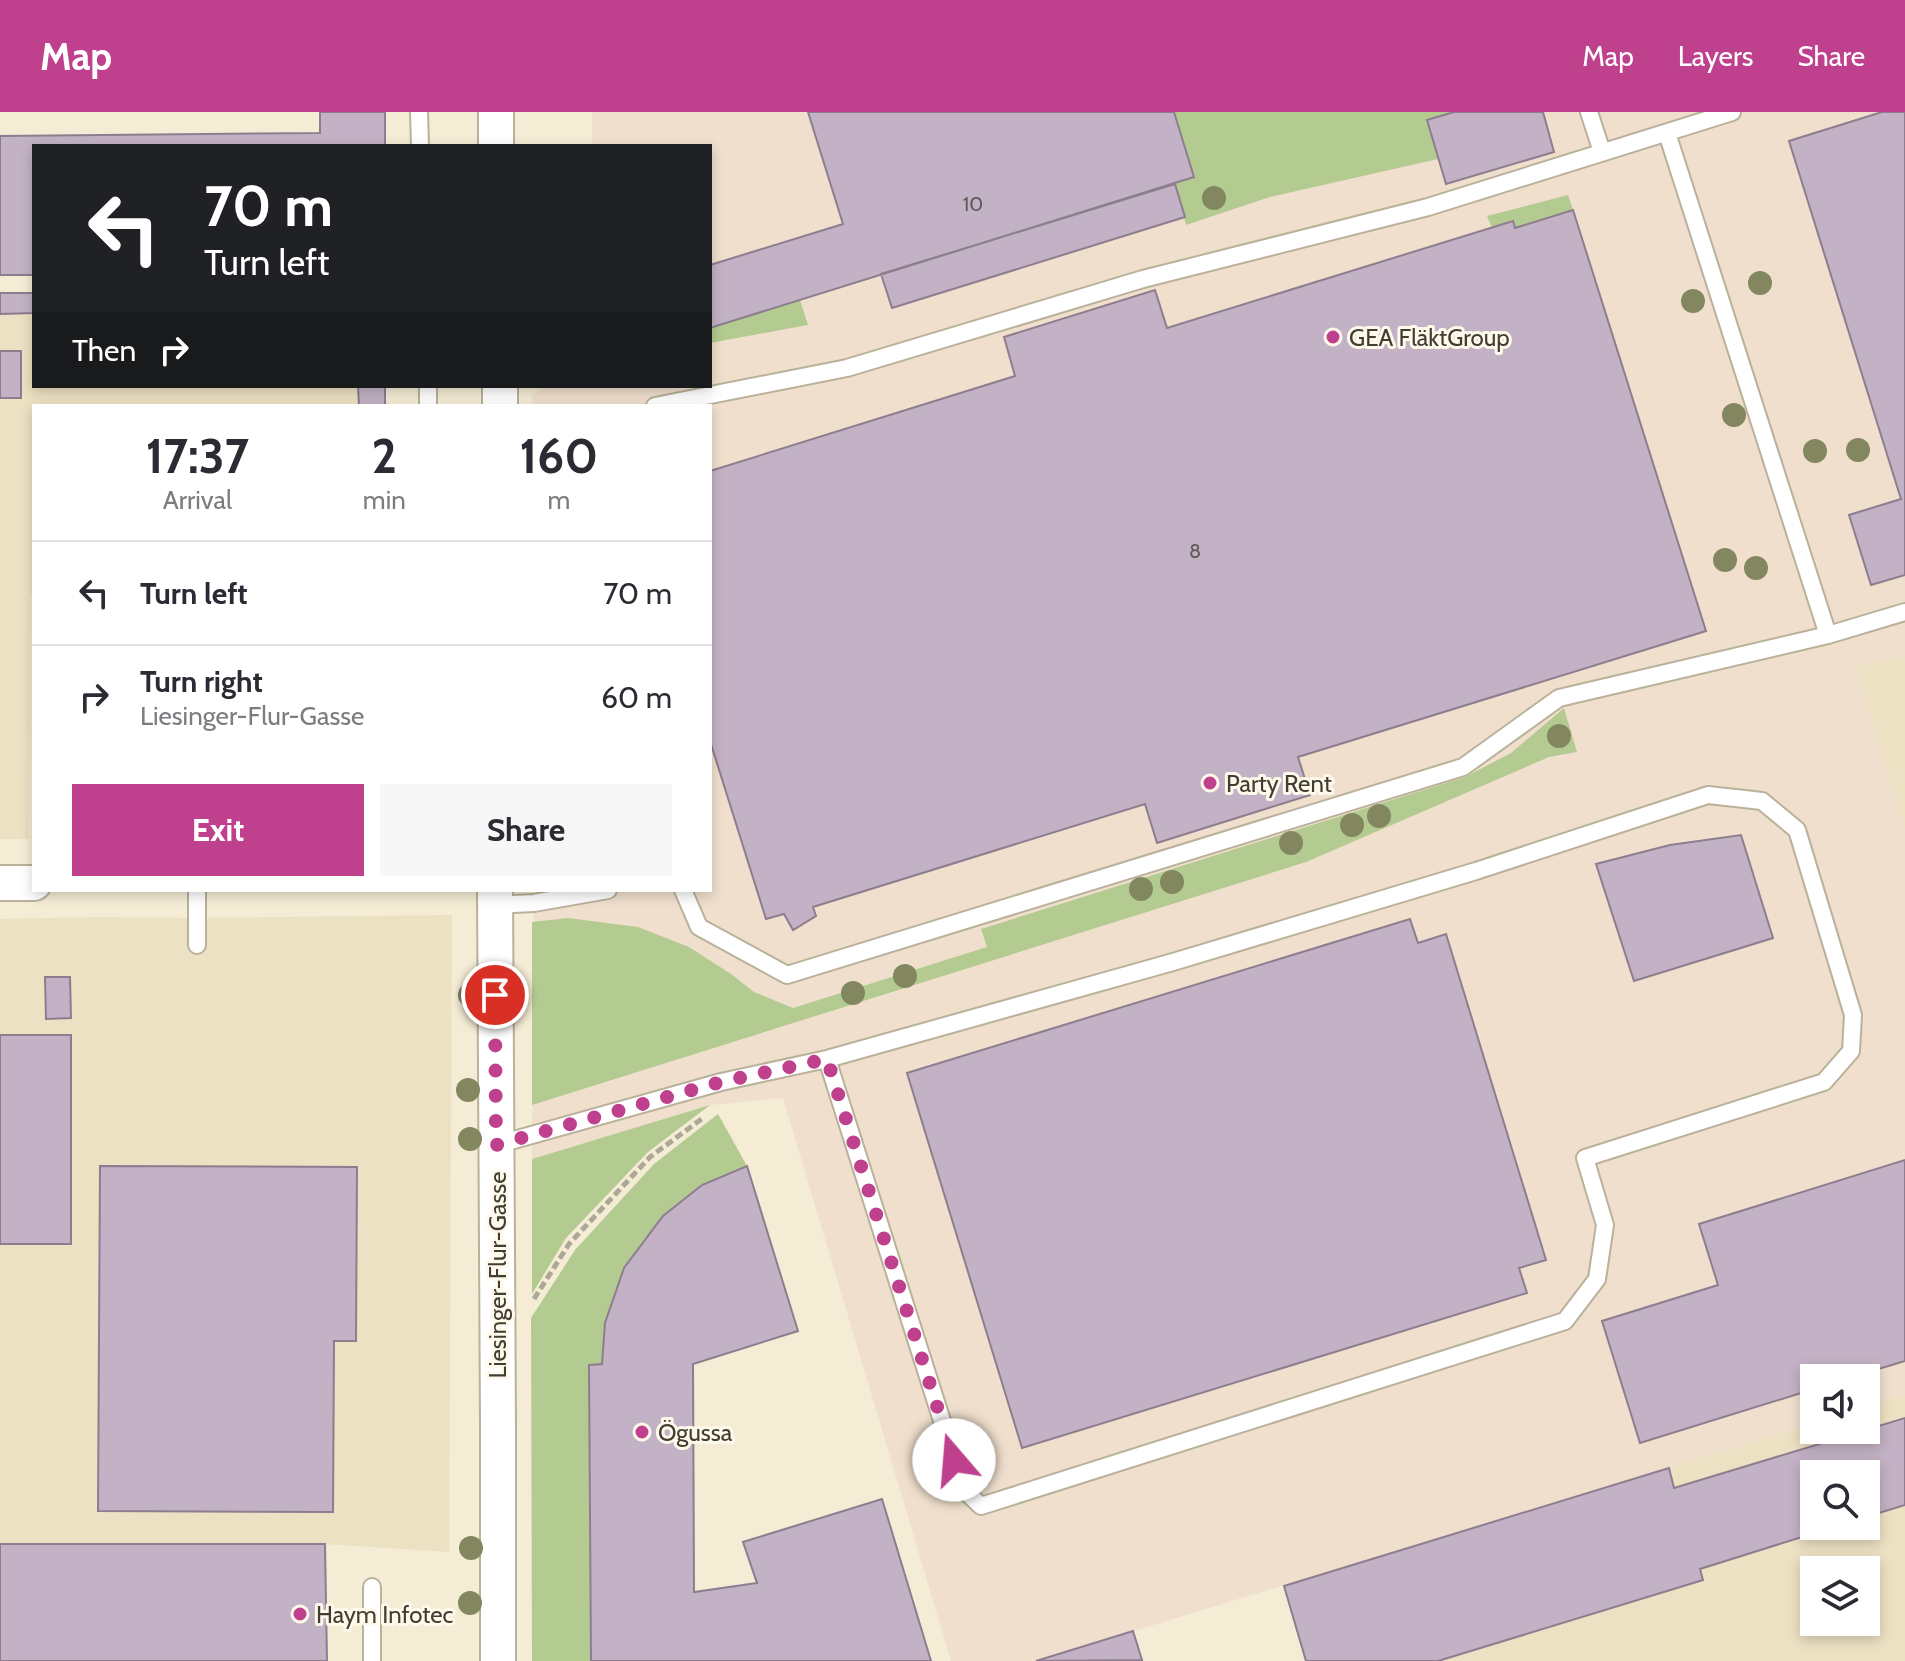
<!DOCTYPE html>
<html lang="en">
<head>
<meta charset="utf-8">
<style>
  :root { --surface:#fff; --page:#f7f7f7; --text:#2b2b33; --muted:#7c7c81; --line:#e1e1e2; --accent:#bf408d }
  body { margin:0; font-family:Cabin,sans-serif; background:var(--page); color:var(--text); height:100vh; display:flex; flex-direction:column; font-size:30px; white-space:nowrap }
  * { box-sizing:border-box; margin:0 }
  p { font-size:26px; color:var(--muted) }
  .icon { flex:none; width:44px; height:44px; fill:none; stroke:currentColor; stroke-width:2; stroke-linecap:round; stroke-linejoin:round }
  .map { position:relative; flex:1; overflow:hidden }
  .drawer { position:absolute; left:32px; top:292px; width:680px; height:488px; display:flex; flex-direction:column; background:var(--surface); border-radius:0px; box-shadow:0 4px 12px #0003 }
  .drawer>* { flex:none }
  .hud { position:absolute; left:32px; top:32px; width:680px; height:244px; border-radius:0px; box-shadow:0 4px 12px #0003; background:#202124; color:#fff; overflow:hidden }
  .fabs { position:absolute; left:1800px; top:1252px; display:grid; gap:16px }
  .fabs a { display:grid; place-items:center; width:80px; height:80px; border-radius:0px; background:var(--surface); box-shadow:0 4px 12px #0003; font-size:40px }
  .pin { position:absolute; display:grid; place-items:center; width:68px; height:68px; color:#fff; margin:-34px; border:4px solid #fff; border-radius:50%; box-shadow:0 2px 8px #0007 }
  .me { position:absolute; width:88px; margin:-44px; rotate:342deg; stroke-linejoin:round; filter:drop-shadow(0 0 6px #0008) }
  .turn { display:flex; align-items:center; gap:28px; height:168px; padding:0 40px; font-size:36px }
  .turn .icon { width:104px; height:104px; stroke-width:2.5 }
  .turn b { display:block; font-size:56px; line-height:68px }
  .then { display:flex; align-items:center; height:76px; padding:0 40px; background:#0003; gap:16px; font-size:30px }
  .eta { display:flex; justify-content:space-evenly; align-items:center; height:136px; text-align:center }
  .eta b { font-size:48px; font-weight:800; line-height:56px }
  .cta { display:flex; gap:16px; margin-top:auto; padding:16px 40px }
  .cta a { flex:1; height:92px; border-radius:0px; background:var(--accent); color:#fff; font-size:32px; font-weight:800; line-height:92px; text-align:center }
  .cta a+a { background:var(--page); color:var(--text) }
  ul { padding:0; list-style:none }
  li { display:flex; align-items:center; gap:24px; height:104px; padding:0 40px; border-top:2px solid var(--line) }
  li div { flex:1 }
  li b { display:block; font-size:30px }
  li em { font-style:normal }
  header { display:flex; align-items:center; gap:48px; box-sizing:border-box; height:112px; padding:0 40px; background:var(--accent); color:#fff }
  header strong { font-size:38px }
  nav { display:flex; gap:44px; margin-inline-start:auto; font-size:28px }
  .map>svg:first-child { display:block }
  .commercial { fill:#f0dfcd }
  .built { fill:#ece1c2; fill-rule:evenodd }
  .green { fill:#b3cb90 }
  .building { fill:#c3b2c5; stroke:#8d7d8f; stroke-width:2 }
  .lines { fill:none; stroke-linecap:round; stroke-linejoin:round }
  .service-casing { stroke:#b9b19a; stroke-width:20 }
  .minor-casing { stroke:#b9b19a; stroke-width:38 }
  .path { stroke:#ada795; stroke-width:5; stroke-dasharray:8 4; stroke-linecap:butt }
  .service { stroke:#fff; stroke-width:16 }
  .minor { stroke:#fff; stroke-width:34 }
  .tree { fill:#828760 }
  .route { stroke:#bf408d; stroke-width:14; stroke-dasharray:0 25.2 }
  .poi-dot { fill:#bf408d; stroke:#fef9eb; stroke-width:3 }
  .labels { text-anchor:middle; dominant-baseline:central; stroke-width:6; stroke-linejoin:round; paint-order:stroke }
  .number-label { font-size:20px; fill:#615a58 }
  .poi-label { font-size:24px; fill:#403d33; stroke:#fef9eb; text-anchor:start }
  .street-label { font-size:24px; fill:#403d33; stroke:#fef9eb }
</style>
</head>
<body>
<header>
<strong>Map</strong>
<nav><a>Map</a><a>Layers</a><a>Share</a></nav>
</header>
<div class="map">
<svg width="1905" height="1549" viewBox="0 0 1905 1549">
  <rect width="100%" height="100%" fill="#f4ecd4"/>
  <path class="commercial" d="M592 0H1905V545L1856 555 1905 717V1283L1866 1295V1266H1814V1311L1036 1549H951L783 986 710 993 532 1047 534 778H710V294H532V284L544 274H710V34H592Z"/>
  <path class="built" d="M34 201V274H385V294H34V482L31 483 29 727H0V202Z
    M1905 545V717L1856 555Z
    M452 803 449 1440 325 1432H0V807L99 805 198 806Z
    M1905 1283V1549H1306L1284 1474 1814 1311V1318H1866V1295ZM1814 1362H1866V1414H1814ZM1814 1458H1866V1510H1814Z"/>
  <path class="green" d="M1174 0H1454L1427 8 1438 47 1270 85 1186 113 1175 72 1194 65Z
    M1568 83 1573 98 1515 116 1513 109 1492 116 1487 104Z
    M800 188 808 213 710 231V216Z
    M1564 596 1577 640 1549 645 1306 750 532 993V810L568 806 638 815 689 835 731 862 754 880 793 896 987 835 981 817 1465 665 1511 641Z
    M710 993 648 1040 566 1126 532 1182V1047Z
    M718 1002 747 1054 702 1073 663 1104 624 1156 605 1211 591 1549H532L531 1206 575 1138 654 1052Z"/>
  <path class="building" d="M320 0H385V34H34V163H0V24L320 21Z
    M808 0H1174L1194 65 710 216V153L843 112Z
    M1454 0H1543L1554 40 1446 72 1427 8Z
    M1882 0H1905V463L1871 473 1849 403 1901 387 1789 29Z
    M1175 72 1185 105 892 196 881 162Z
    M1573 98 1706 519 1298 645 1310 683 1157 731 1145 692 813 795 816 804 793 818 784 802 766 807 710 629V359L1015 264 1004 225 1155 178 1167 216 1513 109 1515 116Z
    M0 181H34V201L0 202Z
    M0 239H21V286H0Z
    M358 274H385V293H359Z
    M1741 723 1773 826 1634 869 1596 752 1670 733Z
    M1410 807 1418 831 1446 822 1546 1148 1519 1156 1527 1181 1022 1336 907 961Z
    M45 865H70L71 906 46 907Z
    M0 923H71V1132H0Z
    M1905 1048V1249L1849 1266H1814V1277L1640 1331 1602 1209 1718 1173 1699 1112Z
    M100 1054 357 1055 356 1229H334L333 1400 98 1399Z
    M747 1054 798 1219 693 1252 694 1480 757 1471 743 1430 882 1387 931 1549H591L589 1253 602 1252 605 1211 624 1156 663 1104 702 1073Z
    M1905 1306V1393L1866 1405V1362H1814V1414H1837L1700 1457 1703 1468 1438 1549H1306L1284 1474 1669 1356 1674 1376Z
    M0 1432H325L327 1549H0Z
    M1133 1519 1142 1548 1036 1549Z"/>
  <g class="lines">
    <g class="service-casing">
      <path id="service" d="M419 0 420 34
        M1589 0 1602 40
        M1667 21 1828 523
        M428 274V294
        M655 294 847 256 1143 167 1428 95 1732 0
        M683 778 699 815 787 863 1463 655 1559 586 1828 523 1905 500
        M495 793 534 791 608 778
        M197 833V778
        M496 1033 721 970 827 947 964 1378 981 1394 1565 1209 1597 1167 1605 1113 1585 1046 1824 970 1851 939 1853 903 1797 718 1762 689 1708 683 1476 759 1173 850 827 947
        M372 1475V1549"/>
    </g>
    <g class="minor-casing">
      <path id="minor" d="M496 0V34
        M500 294V274
        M0 771H34
        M495 778 498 1314V1549"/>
    </g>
    <path class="path" d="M534 1187 569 1132 650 1045 703 1006"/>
    <use href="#service" class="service"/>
    <use href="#minor" class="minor"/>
  </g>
  <g class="tree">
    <circle cx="1214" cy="86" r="12"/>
    <circle cx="1760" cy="171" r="12"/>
    <circle cx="1693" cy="189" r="12"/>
    <circle cx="1734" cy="303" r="12"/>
    <circle cx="1858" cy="338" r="12"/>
    <circle cx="1815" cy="339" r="12"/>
    <circle cx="1725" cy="448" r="12"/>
    <circle cx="1756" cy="456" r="12"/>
    <circle cx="1559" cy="624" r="12"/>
    <circle cx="1379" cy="704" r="12"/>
    <circle cx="1352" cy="713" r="12"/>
    <circle cx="1291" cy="731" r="12"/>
    <circle cx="1172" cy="770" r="12"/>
    <circle cx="1141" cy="777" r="12"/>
    <circle cx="905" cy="864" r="12"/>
    <circle cx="853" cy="881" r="12"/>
    <circle cx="470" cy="883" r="12"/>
    <circle cx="468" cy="978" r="12"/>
    <circle cx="470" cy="1027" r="12"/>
    <circle cx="471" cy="1436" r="12"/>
    <circle cx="470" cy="1491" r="12"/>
  </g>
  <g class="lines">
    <path class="route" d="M495 883 496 1033 721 970 827 947 954 1348"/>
  </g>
  <g class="poi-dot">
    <circle cx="1333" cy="225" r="8"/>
    <circle cx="1210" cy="671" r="8"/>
    <circle cx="642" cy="1320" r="8"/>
    <circle cx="300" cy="1502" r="8"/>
  </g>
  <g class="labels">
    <g class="number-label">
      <text x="973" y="92">10</text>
      <text x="1195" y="439">8</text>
    </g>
    <g class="poi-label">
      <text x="1349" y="225">GEA FläktGroup</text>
      <text x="1226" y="671">Party Rent</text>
      <text x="658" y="1320">Ögussa</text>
      <text x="316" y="1502">Haym Infotec</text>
    </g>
    <g class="street-label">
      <text transform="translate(497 1163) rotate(-90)">Liesinger-Flur-Gasse</text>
    </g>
  </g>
</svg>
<div class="fabs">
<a><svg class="icon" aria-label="sound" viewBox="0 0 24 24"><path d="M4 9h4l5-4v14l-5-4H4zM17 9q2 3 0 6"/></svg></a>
<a><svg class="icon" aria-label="search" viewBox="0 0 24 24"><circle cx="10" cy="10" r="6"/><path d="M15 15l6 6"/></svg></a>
<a><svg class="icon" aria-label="layers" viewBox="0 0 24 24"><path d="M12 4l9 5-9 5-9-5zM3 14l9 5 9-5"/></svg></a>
</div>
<div class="pin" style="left:495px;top:883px;background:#d93025"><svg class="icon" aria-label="arrive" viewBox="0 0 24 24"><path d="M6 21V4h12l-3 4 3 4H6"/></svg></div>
<svg class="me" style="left:954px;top:1348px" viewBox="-20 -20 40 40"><circle r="19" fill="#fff"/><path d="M0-13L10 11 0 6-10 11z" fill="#bf408d"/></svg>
<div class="hud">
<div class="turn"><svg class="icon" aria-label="left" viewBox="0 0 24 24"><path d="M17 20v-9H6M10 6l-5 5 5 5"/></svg><div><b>70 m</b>Turn left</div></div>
<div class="then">Then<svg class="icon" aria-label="right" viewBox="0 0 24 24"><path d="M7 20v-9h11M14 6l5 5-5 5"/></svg></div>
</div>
<section class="drawer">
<div class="eta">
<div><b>17:37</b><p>Arrival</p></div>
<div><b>2</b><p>min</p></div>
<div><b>160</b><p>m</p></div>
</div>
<ul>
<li><svg class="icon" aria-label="left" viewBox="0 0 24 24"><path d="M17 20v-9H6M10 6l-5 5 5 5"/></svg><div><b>Turn left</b></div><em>70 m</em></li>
<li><svg class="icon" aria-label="right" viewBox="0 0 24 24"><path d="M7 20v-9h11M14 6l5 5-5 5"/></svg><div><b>Turn right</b><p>Liesinger-Flur-Gasse</p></div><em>60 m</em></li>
</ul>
<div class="cta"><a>Exit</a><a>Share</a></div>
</section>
</div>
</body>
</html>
